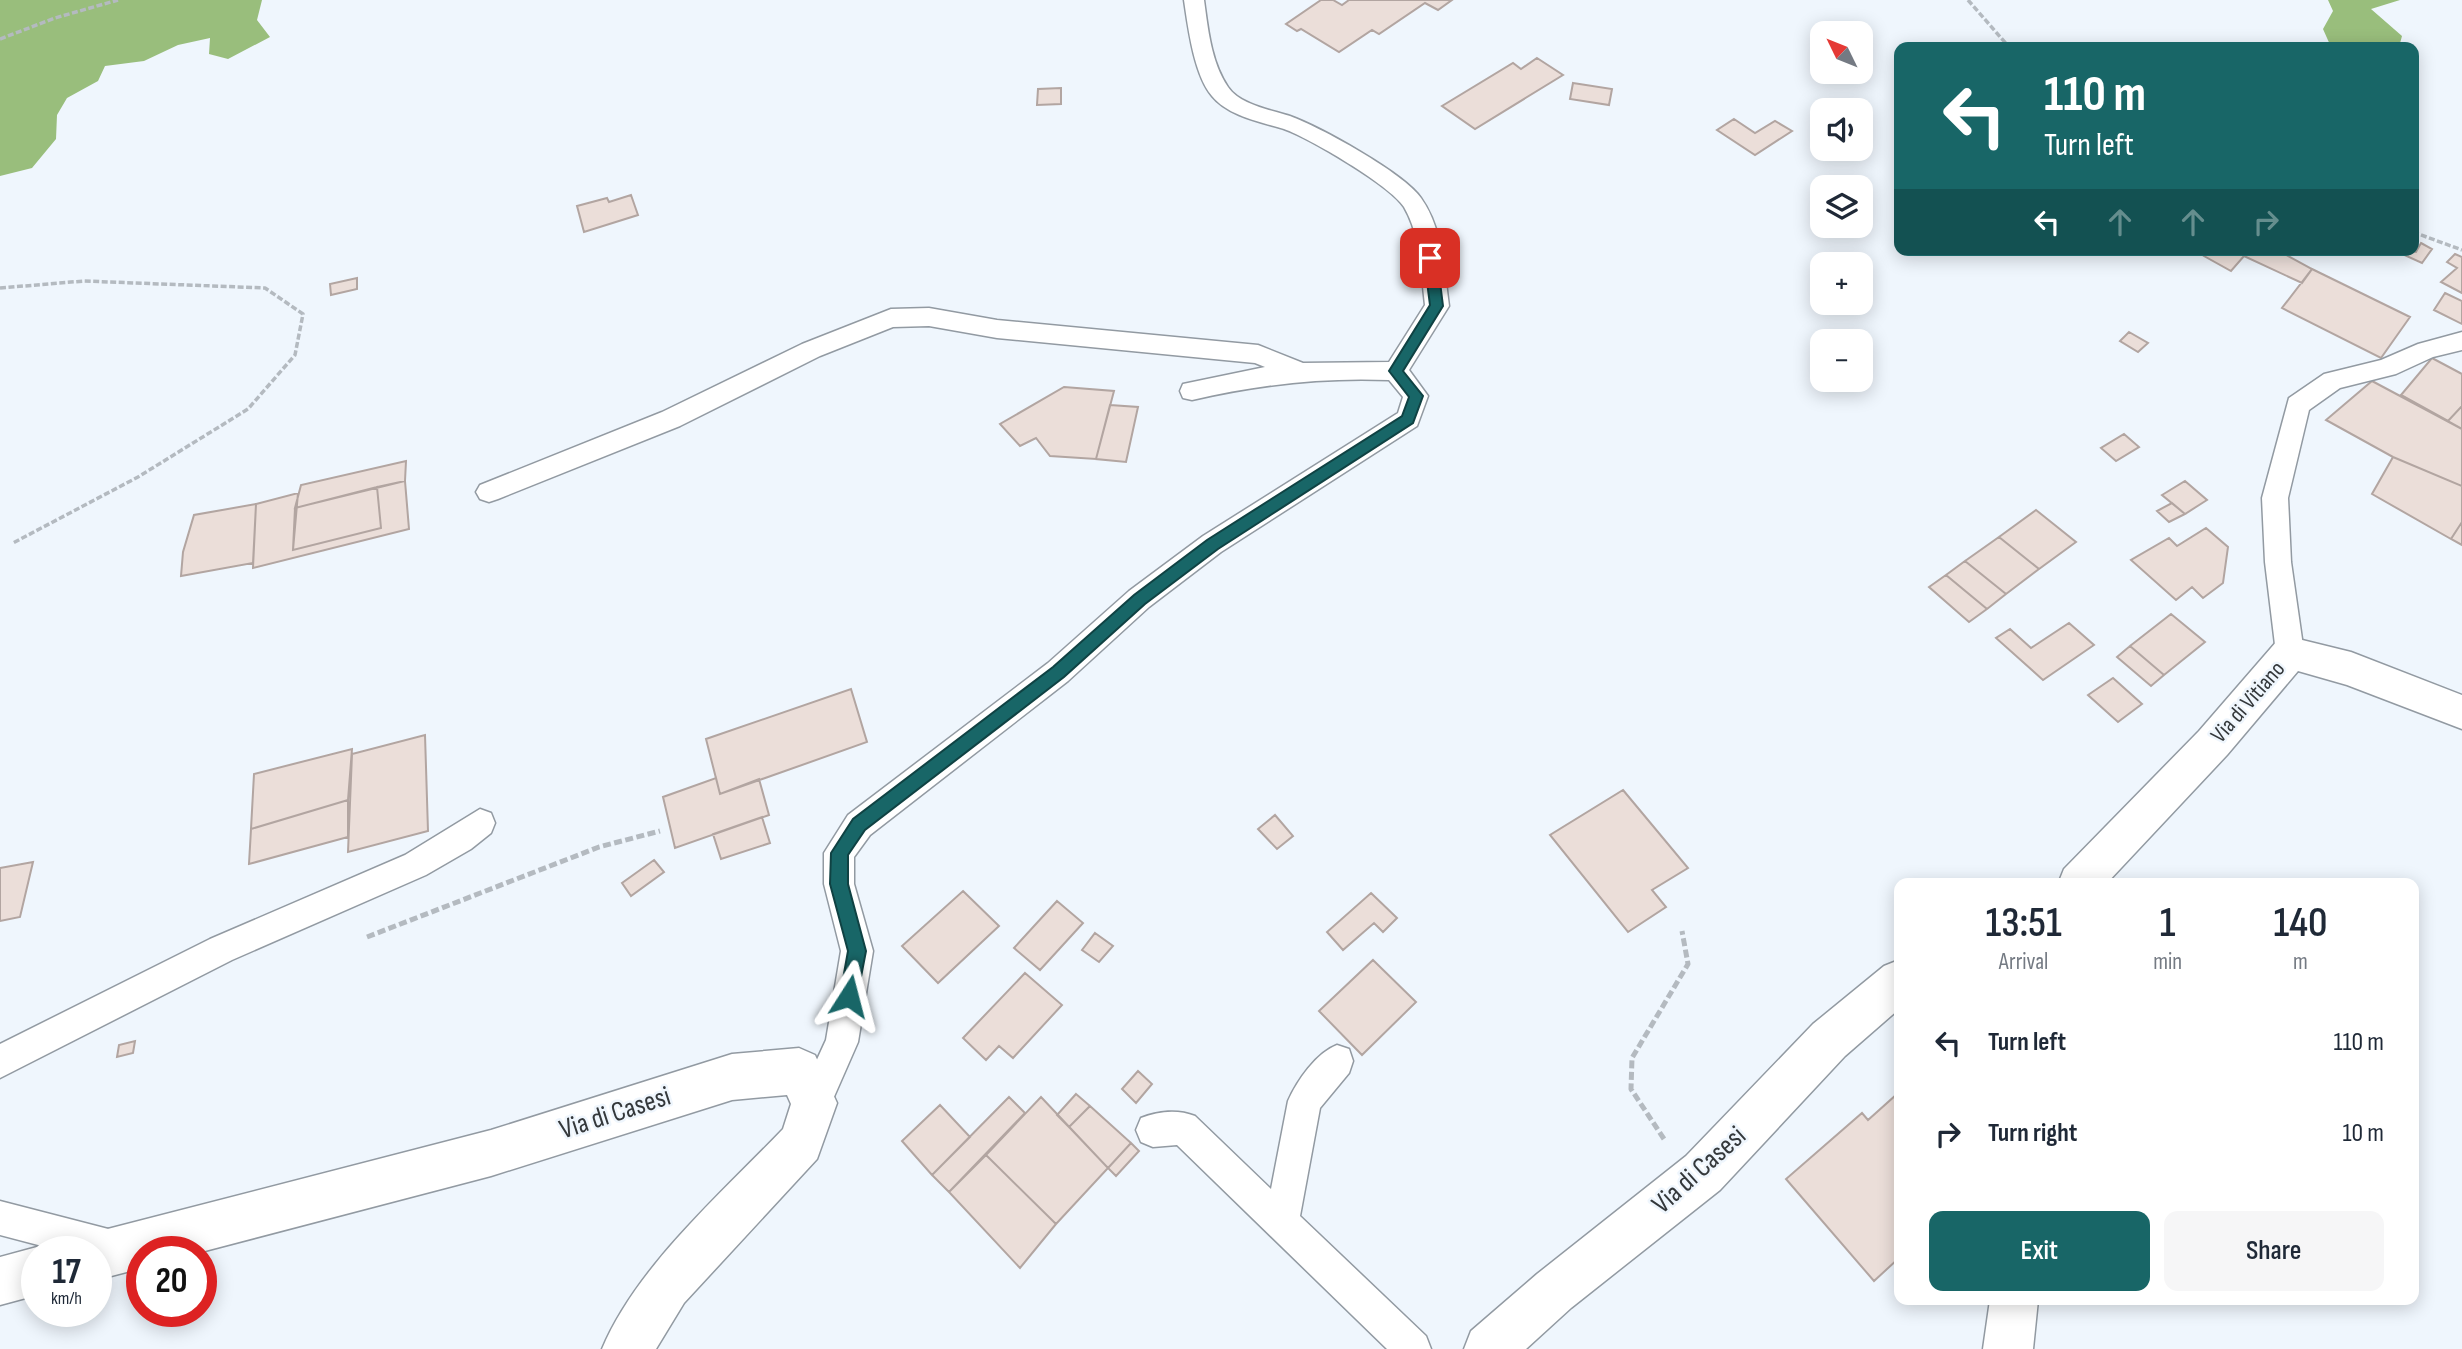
<!DOCTYPE html>
<html lang="en">
<head>
<meta charset="utf-8">
<style>
  :root { --surface:#fff; --page:#f6f6f7; --text:#1f2937; --muted:#747a83; --accent:#186667 }
  body { margin:0; font-family:"Sofia Sans Condensed",sans-serif; background:var(--page); color:var(--text); height:100vh; display:flex; flex-direction:column; font-size:26px; white-space:nowrap }
  * { box-sizing:border-box; margin:0 }
  p { font-size:23px; color:var(--muted) }
  .icon { flex:none; width:38px; height:38px; fill:none; stroke:currentColor; stroke-width:2; stroke-linecap:round; stroke-linejoin:round }
  .map { position:relative; flex:1; overflow:hidden }
  .details { position:absolute; left:1894px; top:878px; width:525px; height:427px; display:flex; flex-direction:column; background:var(--surface); border-radius:14px; box-shadow:0 4px 18px #0003 }
  .details>* { flex:none }
  .top-card { position:absolute; left:1894px; top:42px; width:525px; height:214px; border-radius:14px; box-shadow:0 4px 18px #0003; background:#186667; color:#fff; overflow:hidden }
  .needle { width:46px; rotate:313deg }
  .fabs { position:absolute; left:1810px; top:21px; display:grid; gap:14px }
  .fabs a { display:grid; place-items:center; width:63px; height:63px; border-radius:14px; background:var(--surface); box-shadow:0 4px 18px #0003; font-size:35px }
  .speed { position:absolute; left:21px; top:1236px; display:flex; gap:14px; font-size:35px; font-weight:700; text-align:center }
  .speed>* { display:grid; place-content:center; width:91px; height:91px; border-radius:50%; background:var(--surface); box-shadow:0 4px 18px #0003; line-height:1 }
  .speed small { font-size:18px; font-weight:400 }
  .speed .limit { border:10px solid #d22; background:#fff; color:#111 }
  .pin { position:absolute; display:grid; place-items:center; width:60px; height:60px; color:#fff; margin:-30px; border-radius:14px; box-shadow:0 4px 10px #0006 }
  .me { position:absolute; width:77px; margin:-38px; rotate:9deg; stroke-linejoin:round; filter:drop-shadow(0 0 5px #0008) }
  .turn { display:flex; align-items:center; gap:24px; height:147px; padding:0 35px; font-size:32px }
  .turn .icon { width:91px; height:91px; stroke-width:2.5 }
  .turn b { display:block; font-size:49px; line-height:60px }
  .lanes { display:flex; align-items:center; height:66px; padding:0 35px; background:#0003; justify-content:center; gap:35px; direction:ltr }
  .lanes .off { opacity:.35 }
  .eta { display:flex; justify-content:space-evenly; align-items:center; height:119px; text-align:center }
  .eta b { font-size:42px; font-weight:600; line-height:49px }
  .cta { display:flex; gap:14px; margin-top:auto; padding:14px 35px }
  .cta a { flex:1; height:80px; border-radius:14px; background:var(--accent); color:#fff; font-size:28px; font-weight:600; line-height:80px; text-align:center }
  .cta a+a { background:var(--page); color:var(--text) }
  ul { padding:0; list-style:none }
  li { display:flex; align-items:center; gap:21px; height:91px; padding:0 35px }
  li div { flex:1 }
  li b { display:block; font-size:26px }
  li em { font-style:normal }
  .map>svg:first-child { display:block }
  .forest { fill:#99be7c }
  .building { fill:#ebded9; stroke:#b2a5a1; stroke-width:2 }
  .lines { fill:none; stroke-linecap:round; stroke-linejoin:round }
  .lane-casing { stroke:#929aa2; stroke-width:3 }
  .street-casing { stroke:#929aa2; stroke-width:3 }
  .path-far1 { stroke:#b4bac0; stroke-width:3.5; stroke-dasharray:6 2.5; stroke-linecap:butt }
  .path { stroke:#b4bac0; stroke-width:5; stroke-dasharray:8 3.5; stroke-linecap:butt }
  .lane { fill:#fff; fill-rule:evenodd }
  .street { fill:#fff; fill-rule:evenodd }
  .route { fill:#186667; stroke:#104243; stroke-width:2 }
  .labels { text-anchor:middle; dominant-baseline:central; stroke-width:5; stroke-linejoin:round; paint-order:stroke }
  .street-label { font-size:23px; fill:#34383b; stroke:#eff6fd }
  .near-street-label { font-size:28px; fill:#34383b; stroke:#eff6fd }
</style>
</head>
<body>
<div class="map">
<svg width="2462" height="1349" viewBox="0 0 2462 1349">
  <rect width="100%" height="100%" fill="#eff6fd"/>
  <path class="forest" d="M0 0H262L257 20 270 37 228 59 209 54 210 38 178 45 144 61 105 66 98 81 67 98 57 115 56 139 32 168 0 176Z
    M2328 0H2400L2371 9 2402 36 2399 47H2331L2323 29 2333 11Z"/>
  <path class="building" d="M1321 0H1333L1342 5 1349 0H1452L1438 10 1425 3 1379 34 1372 30 1339 52 1301 29 1297 31 1286 24Z
    M1537 58 1563 75 1475 129 1442 106 1513 63 1521 69Z
    M1573 83 1612 89 1609 105 1570 99Z
    M1061 88V104L1037 105 1038 89Z
    M1734 119 1755 133 1775 121 1792 131 1755 155 1717 130Z
    M631 195 638 215 584 232 577 206 607 198 609 202Z
    M2421 243 2432 249 2422 263 2400 253 2402 250 2416 252Z
    M2209 250H2277L2312 269 2302 283 2244 256 2231 271 2204 256Z
    M2455 254 2462 257V293L2441 282 2457 268 2447 262Z
    M2312 269 2410 317 2381 358 2282 308Z
    M357 278V289L331 295 330 284Z
    M2445 293 2462 301V324L2434 310Z
    M2129 332 2148 343 2138 352 2120 341Z
    M2432 358 2462 374V406L2448 421 2401 395Z
    M2372 381 2462 429V486L2393 457 2326 420Z
    M1064 387 1114 391 1096 459 1050 456 1036 438 1020 446 1000 424Z
    M1110 405 1138 407 1126 462 1096 459Z
    M2462 406V429L2448 421Z
    M2124 434 2139 447 2116 461 2101 448Z
    M2393 457 2462 486V522L2451 539 2372 494Z
    M406 461 405 481 295 508 301 485Z
    M405 481 409 529 253 568 256 504 298 493 293 550 381 528 377 487Z
    M2185 481 2207 500 2185 514 2162 495Z
    M377 487 381 528 293 550 295 508Z
    M2172 503 2185 514 2169 522 2157 511Z
    M256 504 253 563 181 576 183 552 194 515Z
    M2036 510 2076 542 2039 569 1999 537Z
    M2462 522V545L2451 539Z
    M2206 528 2228 547 2223 583 2203 598 2192 587 2176 600 2131 560 2169 538 2177 546Z
    M1999 537 2039 569 2006 594 1965 561Z
    M1965 561 2006 594 1987 609 1946 575Z
    M1946 575 1987 609 1969 622 1929 587Z
    M2171 614 2205 642 2164 675 2130 646Z
    M2069 623 2094 645 2043 680 1996 638 2010 629 2031 648Z
    M2130 646 2164 675 2151 686 2117 657Z
    M2113 678 2142 704 2118 722 2088 695Z
    M851 689 867 742 720 794 706 739Z
    M425 735 428 831 348 852 352 754Z
    M352 749 348 800 251 829 254 774Z
    M716 778 720 794 759 779 769 815 675 848 663 797Z
    M1623 790 1688 868 1652 890 1666 907 1628 932 1550 835Z
    M348 800V837L249 864 251 829Z
    M1275 815 1293 836 1277 849 1258 829Z
    M762 817 770 843 721 859 713 834Z
    M654 860 664 872 631 896 622 883Z
    M33 862 20 917 0 921V868Z
    M963 891 999 926 938 983 902 946Z
    M1371 893 1397 918 1383 932 1374 923 1343 950 1327 932Z
    M1057 901 1083 923 1040 970 1014 948Z
    M1095 933 1113 946 1099 962 1082 950Z
    M1373 960 1416 1002 1362 1055 1319 1011Z
    M1025 973 1062 1005 1013 1058 999 1046 986 1060 963 1038Z
    M135 1041 133 1053 117 1057 119 1045Z
    M1138 1071 1152 1084 1136 1103 1122 1089Z
    M1076 1094 1090 1106 1069 1127 1057 1115Z
    M1896 1095 1899 1098V1258L1874 1281 1786 1179 1862 1113 1868 1120Z
    M1009 1097 1025 1113 949 1192 932 1175Z
    M1041 1097 1108 1168 1056 1224 986 1155Z
    M940 1105 970 1137 932 1175 902 1141Z
    M1090 1106 1131 1143 1108 1168 1069 1127Z
    M1131 1143 1139 1151 1116 1176 1108 1168Z
    M986 1155 1056 1224 1020 1268 949 1192Z"/>
  <g class="lines">
    <g class="lane-casing">
      <path id="lane" d="M1184 0H1204C1208 29 1211 62 1228 87 1240 105 1272 110 1290 116 1320 127 1404 173 1421 198 1443 229 1444 270 1449 306L1409 370 1428 396 1417 426 1221 552 1149 607 1068 681 870 835 854 857V884L873 951 858 1042 826 1115 814 1120 802 1115 797 1103 826 1040 841 951 824 884V853L848 815 1048 663 1129 591 1203 536 1398 413 1403 397 1389 380C1322 377 1257 385 1192 400L1183 398 1180 391 1183 384 1265 367 1255 363 997 338 929 326 893 327 820 356 680 426 498 499 489 502 480 499 476 492 480 485 662 412 802 344 891 309 929 308 997 320 1258 345 1303 363 1389 362 1425 305C1421 273 1421 236 1404 207 1390 185 1309 138 1284 129 1261 122 1228 116 1212 96 1194 75 1188 27 1184 0Z
        M2462 332V350L2433 357 2396 374 2340 388 2309 410 2288 498 2291 562 2304 653 2300 661 2290 665 2280 661 2276 653 2265 562 2262 498 2289 398 2324 374 2381 360 2418 344Z
        M480 809 491 813 495 823 491 833 471 849 426 875 232 960 0 1078V1044L210 939 405 855Z
        M1337 1045 1349 1049 1353 1061 1349 1073 1320 1108 1300 1216 1426 1336 1431 1349H1387L1177 1145 1153 1147 1141 1142 1136 1130 1141 1118C1158 1111 1178 1109 1195 1116L1271 1189 1288 1101C1297 1081 1316 1053 1337 1045Z
        M0 1201 116 1231 128 1236 133 1248 128 1260 116 1265 96 1260V1251H61L0 1235Z"/>
    </g>
    <g class="street-casing">
      <path id="street" d="M2290 637 2351 652 2462 695V729L2347 685 2298 671 2227 755 2106 884H2058L2064 869 2199 731 2277 641Z
        M1899 960V1009L1845 1056 1720 1190 1571 1308 1526 1349H1464L1471 1331 1537 1274 1686 1156 1813 1024 1884 966Z
        M799 1048 815 1055 837 1103 817 1159 684 1303 656 1349H602C637 1266 721 1194 783 1129L791 1104 787 1095 732 1100 491 1176 201 1252 142 1251V1268L96 1280V1251H74L79 1239 96 1232 491 1130 732 1054Z
        M37 1247 48 1251H37V1295L0 1305V1257Z
        M1990 1300H2038L2033 1349H1983Z"/>
    </g>
    <path class="path-far1" d="M1968 0 2009 47
      M0 39 55 18 118 0
      M2413 232 2462 250
      M0 288 84 281 265 288 303 314 295 355 248 409 138 477 13 543"/>
    <path class="path" d="M367 937 599 847 660 831
      M1664 1139 1631 1089 1632 1058 1688 964 1682 931"/>
    <use href="#lane" class="lane"/>
    <use href="#street" class="street"/>
  </g>
  <path class="route" d="M1430 254 1437 258 1443 306 1403 371 1423 396 1413 423 1218 549 1145 604 1064 677 865 830 848 855V884L866 951 856 1003 849 1005 843 1003 840 996 848 951 830 884 831 853 853 819 1053 667 1134 595 1207 540 1402 416 1409 397 1389 371 1430 305 1424 258Z"/>
  <g class="labels">
    <g class="street-label">
      <text transform="translate(2248 702) rotate(-49)">Via di Vitiano</text>
    </g>
    <g class="near-street-label">
      <text transform="translate(615 1113) rotate(-18)">Via di Casesi</text>
      <text transform="translate(1699 1170) rotate(-42)">Via di Casesi</text>
    </g>
  </g>
</svg>
<div class="fabs">
<a><svg class="needle" viewBox="-14 -14 28 28"><path d="M0-13l5 13h-10z" fill="#e53935"/><path d="M0 13l5-13h-10z" fill="#747a83"/></svg></a>
<a><svg class="icon" aria-label="sound" viewBox="0 0 24 24"><path d="M4 9h4l5-4v14l-5-4H4zM17 9q2 3 0 6"/></svg></a>
<a><svg class="icon" aria-label="layers" viewBox="0 0 24 24"><path d="M12 4l9 5-9 5-9-5zM3 14l9 5 9-5"/></svg></a>
<a>+</a>
<a>−</a>
</div>
<div class="speed"><div>17<small>km/h</small></div><div class="limit">20</div></div>
<div class="pin" style="left:1430px;top:258px;background:#d93025"><svg class="icon" aria-label="arrive" viewBox="0 0 24 24"><path d="M6 21V4h12l-3 4 3 4H6"/></svg></div>
<svg class="me" style="left:849px;top:996px" viewBox="-20 -20 40 40"><path d="M0-17L14 15 0 8-14 15z" fill="#186667" stroke="#fff" stroke-width="4"/></svg>
<div class="top-card">
<div class="turn"><svg class="icon" aria-label="left" viewBox="0 0 24 24"><path d="M17 20v-9H6M10 6l-5 5 5 5"/></svg><div><b>110 m</b>Turn left</div></div>
<div class="lanes"><svg class="icon" aria-label="left" viewBox="0 0 24 24"><path d="M17 20v-9H6M10 6l-5 5 5 5"/></svg><svg class="icon off" aria-label="ahead" viewBox="0 0 24 24"><path d="M12 20V5M6 11l6-6 6 6"/></svg><svg class="icon off" aria-label="ahead" viewBox="0 0 24 24"><path d="M12 20V5M6 11l6-6 6 6"/></svg><svg class="icon off" aria-label="right" viewBox="0 0 24 24"><path d="M7 20v-9h11M14 6l5 5-5 5"/></svg></div>
</div>
<section class="details">
<div class="eta">
<div><b>13:51</b><p>Arrival</p></div>
<div><b>1</b><p>min</p></div>
<div><b>140</b><p>m</p></div>
</div>
<ul>
<li><svg class="icon" aria-label="left" viewBox="0 0 24 24"><path d="M17 20v-9H6M10 6l-5 5 5 5"/></svg><div><b>Turn left</b></div><em>110 m</em></li>
<li><svg class="icon" aria-label="right" viewBox="0 0 24 24"><path d="M7 20v-9h11M14 6l5 5-5 5"/></svg><div><b>Turn right</b></div><em>10 m</em></li>
</ul>
<div class="cta"><a>Exit</a><a>Share</a></div>
</section>
</div>
</body>
</html>
